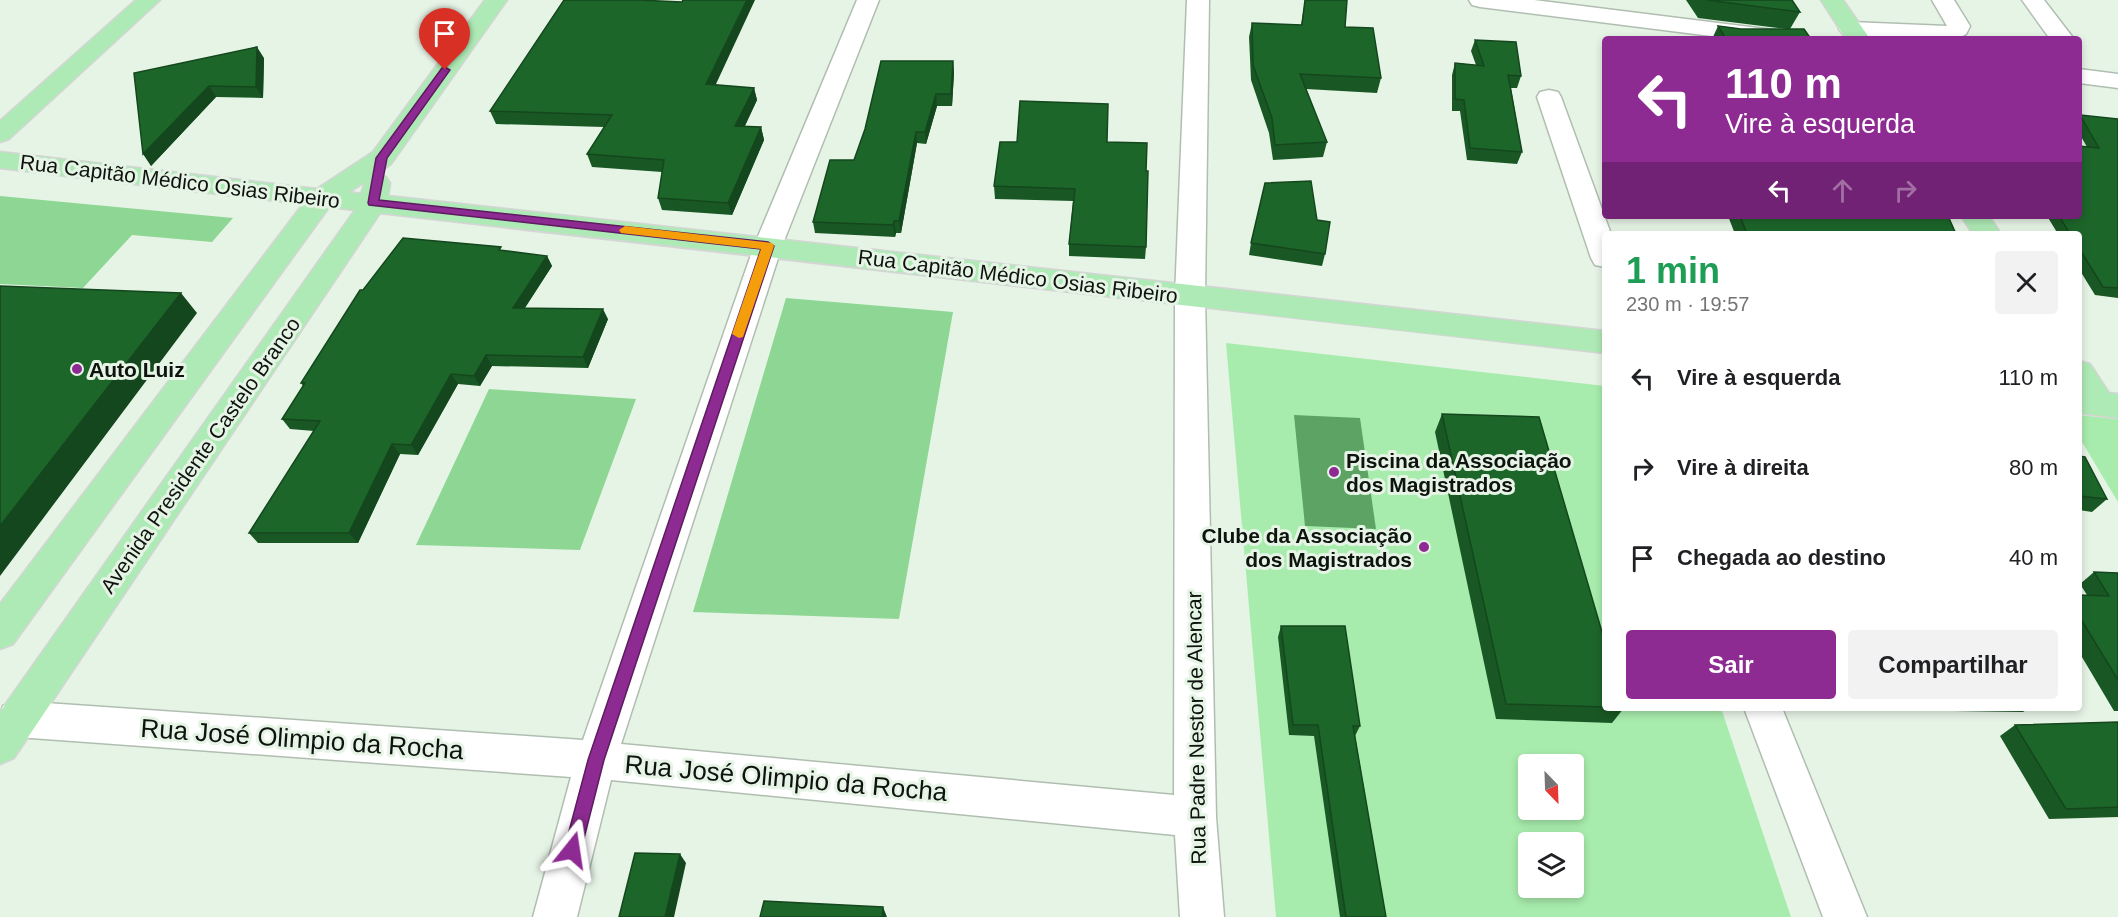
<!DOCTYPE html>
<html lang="pt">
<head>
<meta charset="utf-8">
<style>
  :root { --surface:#fff; --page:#f2f2f2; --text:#202124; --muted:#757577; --accent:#8e2b92 }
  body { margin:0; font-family:Arial,sans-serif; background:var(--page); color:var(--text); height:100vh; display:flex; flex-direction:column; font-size:22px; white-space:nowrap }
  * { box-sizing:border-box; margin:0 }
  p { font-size:20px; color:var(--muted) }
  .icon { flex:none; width:33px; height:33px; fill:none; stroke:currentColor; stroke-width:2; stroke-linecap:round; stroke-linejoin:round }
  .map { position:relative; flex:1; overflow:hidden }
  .side { position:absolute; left:1602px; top:231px; width:480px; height:480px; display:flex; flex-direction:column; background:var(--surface); border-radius:6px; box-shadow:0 3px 9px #0003 }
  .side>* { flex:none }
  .guide { position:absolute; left:1602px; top:36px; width:480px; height:183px; border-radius:6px; box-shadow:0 3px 9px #0003; background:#8e2b92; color:#fff; overflow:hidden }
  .needle { width:39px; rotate:157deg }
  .tools { position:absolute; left:1518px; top:754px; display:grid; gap:12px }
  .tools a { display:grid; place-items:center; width:66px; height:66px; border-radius:6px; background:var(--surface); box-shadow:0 3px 9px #0003; font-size:30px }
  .pin { position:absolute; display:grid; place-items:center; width:51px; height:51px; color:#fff; margin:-62px -26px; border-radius:50% 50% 50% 0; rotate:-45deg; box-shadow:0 0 6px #0007 }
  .pin .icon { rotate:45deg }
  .me { position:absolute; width:66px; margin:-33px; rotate:15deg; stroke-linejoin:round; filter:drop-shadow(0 0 4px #0008) }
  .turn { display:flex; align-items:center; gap:21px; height:126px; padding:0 24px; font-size:27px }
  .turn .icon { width:78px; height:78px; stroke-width:2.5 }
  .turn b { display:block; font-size:42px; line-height:51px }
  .lanes { display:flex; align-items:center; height:57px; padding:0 24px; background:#0003; justify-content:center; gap:30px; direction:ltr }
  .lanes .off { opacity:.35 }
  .round { display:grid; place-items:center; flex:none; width:63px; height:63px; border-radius:6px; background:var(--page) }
  .summary { display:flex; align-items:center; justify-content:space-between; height:102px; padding:0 24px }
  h1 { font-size:36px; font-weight:600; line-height:45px; color:#1e9e55 }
  .cta { display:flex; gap:12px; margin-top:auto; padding:12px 24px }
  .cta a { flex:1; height:69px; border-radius:6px; background:var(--accent); color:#fff; font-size:24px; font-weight:600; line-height:69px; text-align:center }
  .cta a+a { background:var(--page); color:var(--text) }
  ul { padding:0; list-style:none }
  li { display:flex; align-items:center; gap:18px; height:90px; padding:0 24px }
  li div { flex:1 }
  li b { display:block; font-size:22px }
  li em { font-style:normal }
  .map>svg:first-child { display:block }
  .green { fill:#a8ecad; fill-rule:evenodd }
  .forest { fill:#8ed694 }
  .water { fill:#5da464 }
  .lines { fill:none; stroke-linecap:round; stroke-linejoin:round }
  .minor-casing { stroke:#b0beb1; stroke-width:3 }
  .major-casing { stroke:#d4d5d4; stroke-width:3 }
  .minor { fill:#fff; fill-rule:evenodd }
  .major { fill:#aeeab5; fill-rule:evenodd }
  .wall { fill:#195824 }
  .shaded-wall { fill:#14471d }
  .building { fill:#1d662a; stroke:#14471d; stroke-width:1.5 }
  .route { fill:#8e2b92; stroke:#5c1c5f; stroke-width:1.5 }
  .slow { fill:#f59e0b }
  .poi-dot { fill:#8e2b92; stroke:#e6f4e6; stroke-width:2 }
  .labels { text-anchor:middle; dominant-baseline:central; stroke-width:6; stroke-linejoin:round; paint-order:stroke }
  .street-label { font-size:21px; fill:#0e130e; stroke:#e6f4e6 }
  .poi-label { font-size:21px; font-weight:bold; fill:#0e130e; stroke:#e6f4e6; text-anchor:start }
  .near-street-label { font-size:26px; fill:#0e130e; stroke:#e6f4e6 }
</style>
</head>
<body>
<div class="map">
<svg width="2118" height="917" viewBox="0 0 2118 917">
  <rect width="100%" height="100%" fill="#e6f4e6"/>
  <path class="green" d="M1226 343 1605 386V708H1721L1791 917H1276ZM1528 765H1574V810H1528ZM1528 843H1574V888H1528Z
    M2079 415 2118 419V502L2079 437Z"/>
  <path class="forest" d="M0 196 233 218 212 242 132 235 83 288 0 284Z
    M786 298 953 312 899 619 693 612Z
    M489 389 636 399 580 550 416 545Z"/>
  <path class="water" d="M1294 415 1360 418 1376 529 1305 526Z"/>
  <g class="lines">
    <g class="minor-casing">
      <path id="minor" d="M857 0H879L782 246 621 744 1174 795 1175 297 1187 0H1209L1205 297 1216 817 1224 917H1180L1175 835 611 780 577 917H533L571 777 17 737 3 732C0 723 0 715 3 706L17 701 583 740 754 246Z
        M1469 0H1534L1790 32 1798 34 1802 39H1735L1480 7 1472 5Z
        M1932 0H1954L1970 26C1969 28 1967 33 1966 34 1953 45 1871 37 1851 36L1843 34 1839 29 1843 24 1851 22 1947 26Z
        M2022 0H2044L2074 39H2050Z
        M2079 69 2118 74V88L2079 83Z
        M1549 90 1558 92 1561 97 1611 234H1605V267L1595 265 1591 258 1537 97 1540 92Z
        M1744 708H1782L1867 917H1823Z"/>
    </g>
    <g class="major-casing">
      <path id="major" d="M136 0H160L9 139 0 142V121Z
        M485 0H507L391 164 374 176 386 177 390 183 388 196 1605 331V353C1197 308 789 258 380 213L14 758 0 764V712L355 210 329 207 13 644 0 649V604L303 204 0 168V152L317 189 373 152ZM365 182 361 194 349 192Z
        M1821 0H1843L1870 39H1846Z
        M1961 216H1989L2001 234H1973Z
        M2079 361 2090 364 2109 393 2118 394V418L2079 413Z"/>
    </g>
    <use href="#minor" class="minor"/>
    <use href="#major" class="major"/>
  </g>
  <path class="wall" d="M1305 0H1347L1345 27 1381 78 1377 93 1306 89 1327 142 1323 157 1273 160 1269 133 1251 80 1249 37 1252 23 1301 25Z
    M1686 0H1792L1800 12 1790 29 1811 39H1712L1718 26 1741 29H1787L1698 18Z
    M682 2 715 85 754 88 757 100 744 127H761L764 140 732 215 662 210 658 198 662 172 592 167 587 154 604 127 496 124 490 111Z
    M1475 40 1521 76 1517 88H1511L1522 152 1517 164 1467 160 1460 111H1452V75L1455 63 1476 65 1471 51Z
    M264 58 263 98 216 97 151 166 134 73Z
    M953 61 954 73 952 106H937L926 144 917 143 901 233H896L895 237 815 233 813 222Z
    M2080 115 2118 119V298L2095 295 2079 269V234H2058L2047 216H2079L2087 147 2079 133V116Z
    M1107 142 1146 247 1145 259 1069 256V244L1073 201 995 199 994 186Z
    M1728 216H1948L1956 234H1735Z
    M1317 220 1325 254 1322 266 1249 255 1251 243Z
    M503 251 547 256 552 266 525 308 608 319 588 368 492 366 480 386 458 384 418 455 400 454 358 543H258L249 533 314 431 290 429 282 419 303 386 301 383 363 290Z
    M1442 414 1605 642V708H1624L1612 723 1496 719 1435 432Z
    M2079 456 2107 499 2092 512 2079 510Z
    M2094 572 2118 573V711H2114L2079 652V595H2087L2080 584Z
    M1281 626 1360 726 1355 736 1386 917H1340L1314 736 1289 735 1278 637Z
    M1952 708H2029L2023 712 1954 711Z
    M2118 722V817L2049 819 2000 736 2015 725Z"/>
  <path class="shaded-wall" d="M747 0H755L710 97 706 84Z
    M257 47 264 58 263 98 256 87Z
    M953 61 954 73 952 106 951 94Z
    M209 86 216 97 151 166 143 154Z
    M754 88 757 100 739 139 735 126Z
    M936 94 937 106 926 144 925 132Z
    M761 127 764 140 732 215 728 203Z
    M916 132 917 143 901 233 899 221Z
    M894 221 896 233 895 237 893 225Z
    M547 256 552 266 518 318 513 308Z
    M181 293 197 313 0 576V526Z
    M603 309 608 319 588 368 583 357Z
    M486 355 492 366 480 386 474 376Z
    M451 374 458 384 418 455 411 445Z
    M392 444 400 454 358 543 349 533Z
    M680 854 686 863 674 917H665Z
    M883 907 887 917H882Z"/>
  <path class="building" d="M564 0H638L682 2 683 0H747L706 84 754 88 735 126 761 127 728 203 658 198 664 160 587 154 612 115 490 111Z
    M1305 0H1347L1345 27 1373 28 1381 78 1300 74 1327 142 1275 145 1272 118 1253 65 1252 23 1302 25Z
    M1707 0H1792L1800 12Z
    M1718 26 1741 29H1804L1811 39H1726Z
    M1475 40 1516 42 1521 76 1508 75 1522 152 1470 148 1464 100 1455 99V63L1484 66Z
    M257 47 256 87 209 86 143 154 134 73Z
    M881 61H953L951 94H936L925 132H916L899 221H894L893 225 813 222 830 160H854L865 129Z
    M1020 101 1108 104 1107 142 1147 143 1146 171H1148L1146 247 1069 244 1075 189 994 186 1000 142H1017Z
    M2080 115 2118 119V288L2103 287 2079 248V234H2070L2059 216H2079V146L2099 148Z
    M1311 181 1317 220 1330 222 1325 254 1251 243 1265 183Z
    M1740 216H1948L1956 234H1747Z
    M403 238 501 247 499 250 547 256 513 308 603 309 583 357 486 355 474 376 451 374 411 445 392 444 349 533H249L320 421 282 419 305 383H301L360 290H363Z
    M0 286 181 293 0 526Z
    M1442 414 1539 417 1605 642V707L1506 704Z
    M2079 456 2085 457 2107 499 2079 496Z
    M2094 572 2118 573V680L2079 616V595L2109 596Z
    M1281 626H1345L1360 726H1353L1386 917H1346L1318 725H1293Z
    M2118 722V807L2066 809 2015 725Z
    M635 853 680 854 665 917H619Z
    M764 901 883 907 882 917H760Z"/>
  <path class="route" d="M445 67 450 70 387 158 379 200 768 242 774 246 604 760 581 850 579 856 572 858 566 856 564 850 588 760 761 249 369 205 368 203 376 158 442 68Z"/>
  <path class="slow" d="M625 226 772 243 774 246 743 337 739 338 732 334 761 249 621 233 619 230Z"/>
  <g class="poi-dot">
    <circle cx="77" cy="369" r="6"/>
    <circle cx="1334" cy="472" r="6"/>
    <circle cx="1424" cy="547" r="6"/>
  </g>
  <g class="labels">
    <g class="street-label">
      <text transform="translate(180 181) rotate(7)">Rua Capitão Médico Osias Ribeiro</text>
      <text transform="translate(1018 276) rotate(7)">Rua Capitão Médico Osias Ribeiro</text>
      <text transform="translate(200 455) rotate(-55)">Avenida Presidente Castelo Branco</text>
      <text transform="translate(1196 728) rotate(-91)">Rua Padre Nestor de Alencar</text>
    </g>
    <g class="poi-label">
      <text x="89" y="369">Auto Luiz</text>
      <text x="1346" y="460">Piscina da Associação<tspan x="1346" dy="24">dos Magistrados</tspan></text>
      <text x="1412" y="535" text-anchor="end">Clube da Associação<tspan x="1412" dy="24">dos Magistrados</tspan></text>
    </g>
    <g class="near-street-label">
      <text transform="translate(302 739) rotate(4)">Rua José Olimpio da Rocha</text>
      <text transform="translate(786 778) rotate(5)">Rua José Olimpio da Rocha</text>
    </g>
  </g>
</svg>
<div class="tools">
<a><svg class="needle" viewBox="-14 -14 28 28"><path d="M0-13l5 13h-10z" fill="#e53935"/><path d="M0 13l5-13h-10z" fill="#757577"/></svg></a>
<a><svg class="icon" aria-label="layers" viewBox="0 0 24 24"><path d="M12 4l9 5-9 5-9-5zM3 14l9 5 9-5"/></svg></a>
</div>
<div class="pin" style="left:445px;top:70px;background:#d93025"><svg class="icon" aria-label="arrive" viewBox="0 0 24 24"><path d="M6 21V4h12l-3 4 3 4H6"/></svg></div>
<svg class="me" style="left:572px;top:850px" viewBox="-20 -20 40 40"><path d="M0-17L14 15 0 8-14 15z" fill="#8e2b92" stroke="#fff" stroke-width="4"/></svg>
<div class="guide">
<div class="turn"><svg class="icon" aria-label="left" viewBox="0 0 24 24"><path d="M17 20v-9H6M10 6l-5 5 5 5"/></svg><div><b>110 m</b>Vire à esquerda</div></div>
<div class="lanes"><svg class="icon" aria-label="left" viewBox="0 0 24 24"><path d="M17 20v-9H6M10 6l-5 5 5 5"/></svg><svg class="icon off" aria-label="ahead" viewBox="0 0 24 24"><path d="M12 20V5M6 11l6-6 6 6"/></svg><svg class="icon off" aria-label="right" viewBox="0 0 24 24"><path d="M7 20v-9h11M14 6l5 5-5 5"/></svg></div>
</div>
<section class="side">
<div class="summary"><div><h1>1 min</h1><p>230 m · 19:57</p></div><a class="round"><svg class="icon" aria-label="close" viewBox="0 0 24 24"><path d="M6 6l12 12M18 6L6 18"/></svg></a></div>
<ul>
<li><svg class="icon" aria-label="left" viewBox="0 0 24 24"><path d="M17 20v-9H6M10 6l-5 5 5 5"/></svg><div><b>Vire à esquerda</b></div><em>110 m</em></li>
<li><svg class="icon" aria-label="right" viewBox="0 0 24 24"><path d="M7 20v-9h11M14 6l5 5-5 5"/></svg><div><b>Vire à direita</b></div><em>80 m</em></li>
<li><svg class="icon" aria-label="arrive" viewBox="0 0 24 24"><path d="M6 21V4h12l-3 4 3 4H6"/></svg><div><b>Chegada ao destino</b></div><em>40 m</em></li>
</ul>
<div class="cta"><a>Sair</a><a>Compartilhar</a></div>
</section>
</div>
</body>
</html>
